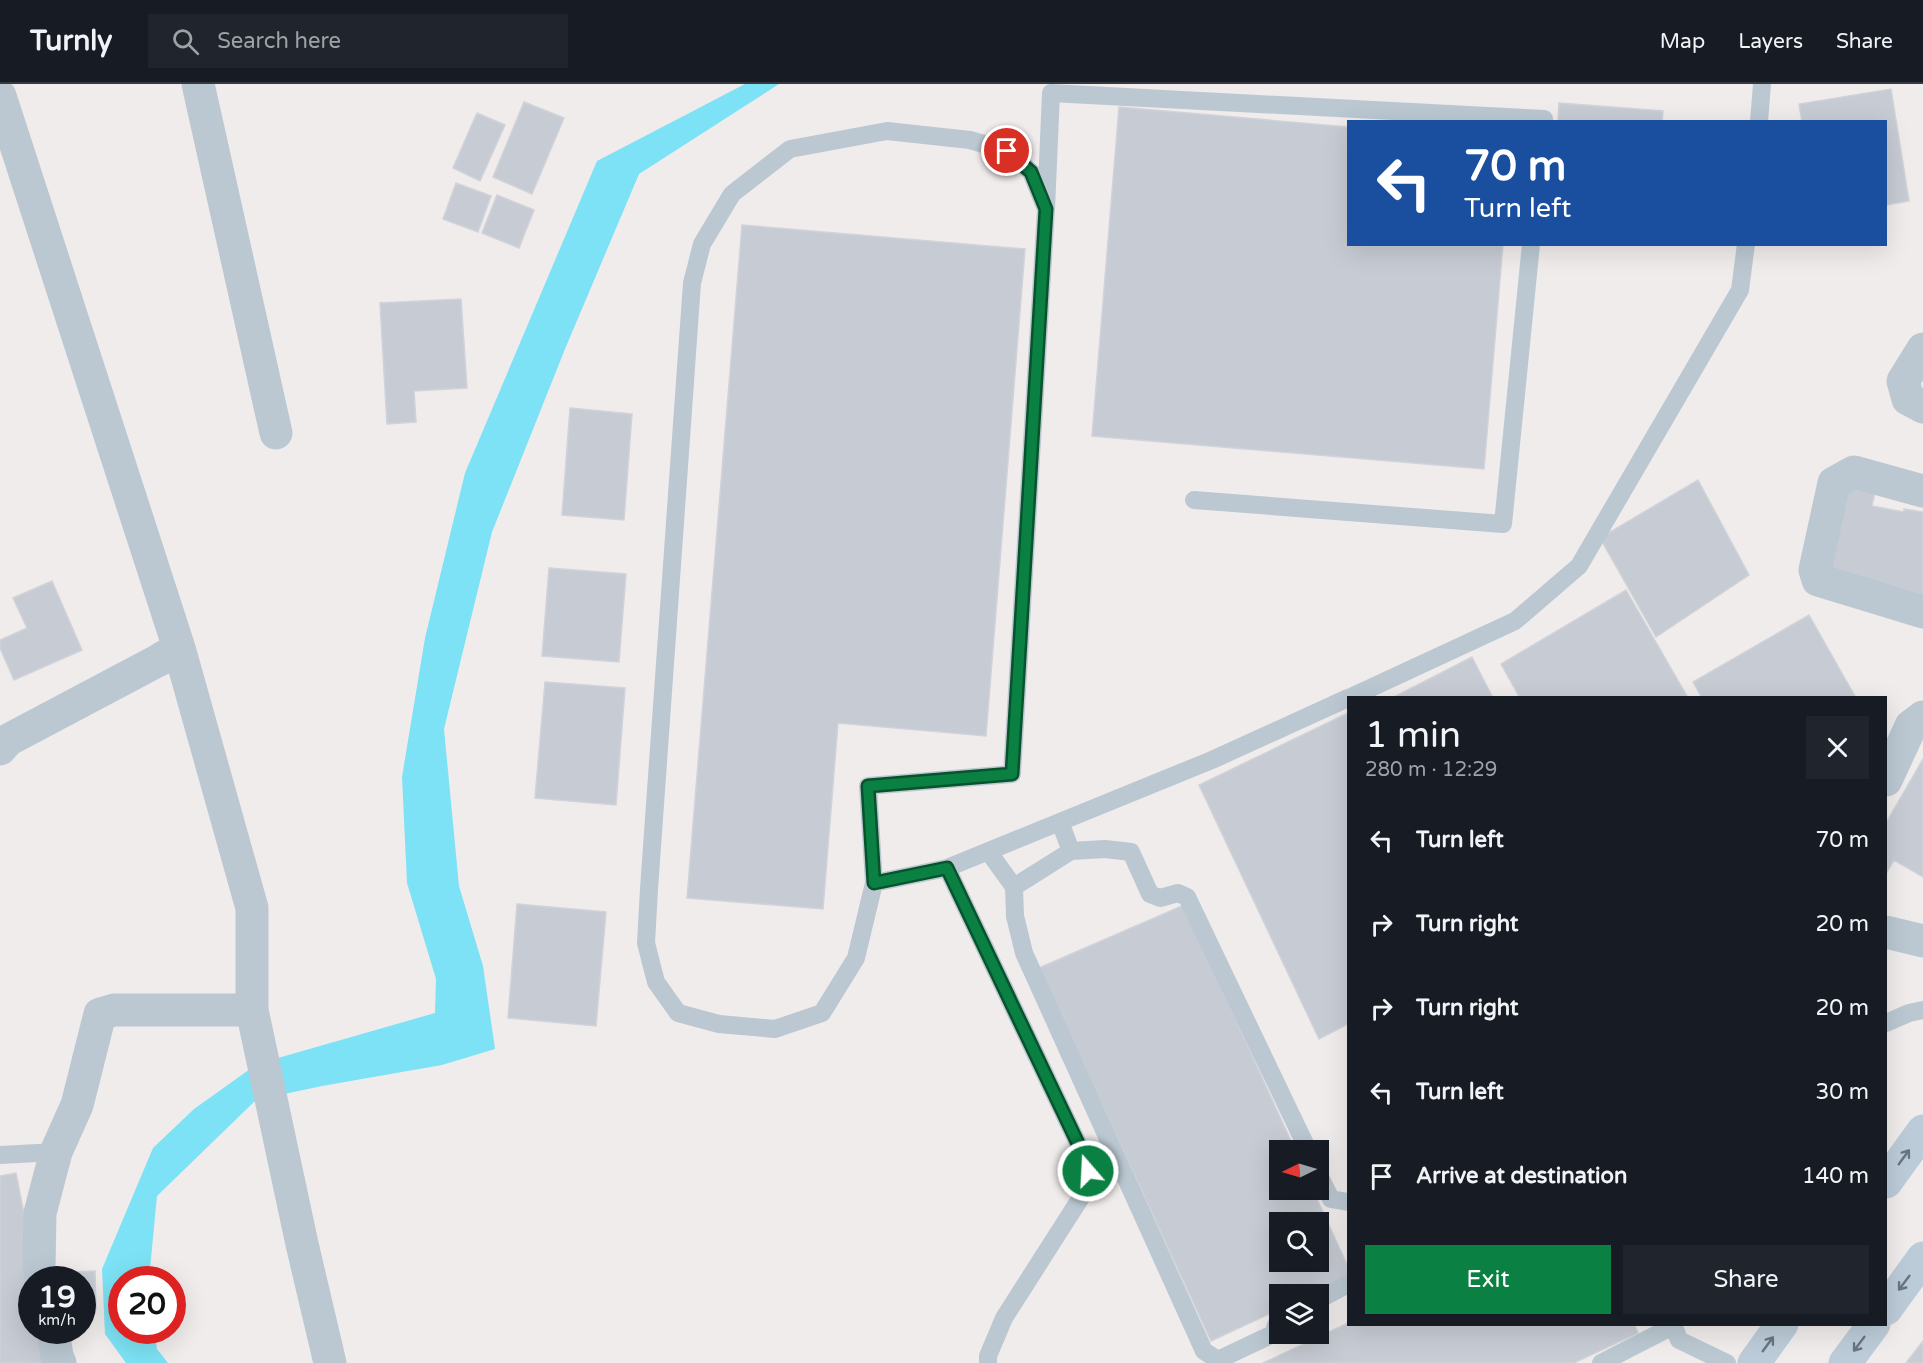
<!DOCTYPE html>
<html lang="en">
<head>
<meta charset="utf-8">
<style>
  :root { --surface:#171b24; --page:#20242c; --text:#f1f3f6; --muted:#9ea1a6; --line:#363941; --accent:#0b8043 }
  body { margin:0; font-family:"Varela Round",sans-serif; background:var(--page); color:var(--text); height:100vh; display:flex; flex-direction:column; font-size:22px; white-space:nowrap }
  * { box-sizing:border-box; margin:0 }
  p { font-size:20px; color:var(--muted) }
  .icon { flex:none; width:33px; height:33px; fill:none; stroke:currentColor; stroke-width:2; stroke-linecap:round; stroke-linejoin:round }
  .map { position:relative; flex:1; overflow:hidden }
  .side { position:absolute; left:1347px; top:612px; width:540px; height:630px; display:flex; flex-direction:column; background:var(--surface); border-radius:0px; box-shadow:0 6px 24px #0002 }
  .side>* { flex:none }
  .banner { position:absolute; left:1347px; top:36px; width:540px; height:126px; border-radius:0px; box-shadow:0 6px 24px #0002; background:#1a4fa0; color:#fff; overflow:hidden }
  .needle { width:39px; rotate:265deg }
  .tools { position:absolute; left:1269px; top:1056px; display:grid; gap:12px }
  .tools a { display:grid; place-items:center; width:60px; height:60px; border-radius:0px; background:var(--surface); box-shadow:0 6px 24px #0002; font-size:30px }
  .speed { position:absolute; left:18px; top:1182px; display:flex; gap:12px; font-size:30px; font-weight:700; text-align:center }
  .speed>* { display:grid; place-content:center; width:78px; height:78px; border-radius:50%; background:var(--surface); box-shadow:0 6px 24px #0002; line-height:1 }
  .speed small { font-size:15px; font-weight:400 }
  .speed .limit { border:9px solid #d22; background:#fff; color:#111 }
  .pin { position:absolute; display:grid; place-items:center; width:51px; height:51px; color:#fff; margin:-26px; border:3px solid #fff; border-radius:50%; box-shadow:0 2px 6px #0007 }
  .me { position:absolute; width:66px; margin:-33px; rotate:341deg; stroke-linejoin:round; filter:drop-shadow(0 0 4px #0008) }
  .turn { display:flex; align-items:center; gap:21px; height:126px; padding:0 18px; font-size:27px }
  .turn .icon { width:78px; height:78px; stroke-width:2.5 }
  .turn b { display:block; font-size:42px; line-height:51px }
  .round { display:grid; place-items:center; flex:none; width:63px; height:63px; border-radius:0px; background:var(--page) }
  .summary { display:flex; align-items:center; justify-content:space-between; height:102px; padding:0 18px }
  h1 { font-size:36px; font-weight:600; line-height:45px }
  .cta { display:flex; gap:12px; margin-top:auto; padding:12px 18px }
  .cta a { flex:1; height:69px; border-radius:0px; background:var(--accent); color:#fff; font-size:24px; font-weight:600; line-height:69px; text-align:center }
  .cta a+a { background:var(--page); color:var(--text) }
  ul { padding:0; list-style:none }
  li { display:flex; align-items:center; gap:18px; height:84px; padding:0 18px }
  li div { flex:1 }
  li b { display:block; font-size:22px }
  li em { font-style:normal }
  header { display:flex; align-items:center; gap:36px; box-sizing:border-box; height:84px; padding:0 30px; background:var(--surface); border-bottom:2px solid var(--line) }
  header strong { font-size:28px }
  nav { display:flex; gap:33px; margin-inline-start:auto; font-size:21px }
  .search { width:420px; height:54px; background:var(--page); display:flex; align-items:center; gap:15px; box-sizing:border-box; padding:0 21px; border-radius:0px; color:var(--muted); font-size:22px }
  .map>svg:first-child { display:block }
  .water { fill:#7de2f5 }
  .building { fill:#c7cbd3; stroke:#d0d3d9; stroke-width:1.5; fill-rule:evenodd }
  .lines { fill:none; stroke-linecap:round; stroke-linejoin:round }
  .lane { stroke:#bbc8d1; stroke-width:18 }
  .street { stroke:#bbc8d1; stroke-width:33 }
  .secondary { stroke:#bccbd8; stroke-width:33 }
  .oneway { stroke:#677681 }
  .route-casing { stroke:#07532c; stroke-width:15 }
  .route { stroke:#0b8043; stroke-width:10 }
</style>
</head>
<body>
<header>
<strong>Turnly</strong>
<div class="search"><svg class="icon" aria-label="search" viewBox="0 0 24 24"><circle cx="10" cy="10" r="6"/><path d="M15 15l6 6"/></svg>Search here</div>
<nav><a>Map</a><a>Layers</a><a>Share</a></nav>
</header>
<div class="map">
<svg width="1923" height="1279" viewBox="0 0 1923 1279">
  <rect width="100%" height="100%" fill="#f0ecec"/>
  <path class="water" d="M745 0H779L639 90 565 265 492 448 444 645 459 802 483 882 495 965 442 981 322 1002 256 1016 157 1112 149 1195 122 1196V1246L154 1247 157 1265 168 1279H126L105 1250 102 1185 153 1064 194 1025 257 980 435 929 436 895 407 799 402 693 425 554 465 389 597 77Z"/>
  <path class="building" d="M1891 5 1909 117 1886 121V38H1802L1799 20Z
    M524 18 564 34 532 110 493 93Z
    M1559 19 1663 27 1662 38H1558Z
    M1119 23 1348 43V160H1503L1484 385 1092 352Z
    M477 29 505 41 480 97 453 84Z
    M456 99 491 112 478 148 443 135Z
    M497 111 534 126 519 164 482 149Z
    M742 141 1025 165 986 652 838 639 823 825 687 814Z
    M461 215 467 304 414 307 416 338 387 340 380 219Z
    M570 324 632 330 624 436 562 431Z
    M1698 396 1749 491 1656 553 1600 454Z
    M1842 401 1875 408 1872 422 1904 428V425L1923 428V514L1825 485Z
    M549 484 626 490 619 578 542 572Z
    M52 497 82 566 14 596 0 564V556L27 544 13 514Z
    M1626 506 1688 614H1520L1501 580Z
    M1809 531 1856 614H1702L1693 598Z
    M1472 573 1493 614H1392Z
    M545 598 625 604 616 721 535 714Z
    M1348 629V940L1319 955 1199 701Z
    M1923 675V793L1894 776 1887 788 1886 787V739Z
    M517 820 606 828 596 942 508 934Z
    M1184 821 1295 1066H1280V1106H1313L1348 1183V1192L1309 1210H1280V1225L1211 1257 1039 884ZM1280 1138H1318V1178H1280Z
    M16 1089 37 1196H32V1246H47L54 1279H0V1092Z
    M95 1187 96 1225 82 1226V1196H74V1188Z
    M1348 1239V1240H1634L1638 1249 1574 1279H1263Z
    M1923 1257V1279H1906Z"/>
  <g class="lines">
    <path class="lane" d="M1759 38 1762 0
      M1046 125 1031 88 1007 67 970 56 887 47 790 65 732 110 702 160 692 199 649 805 646 859 656 898 678 929 719 940 775 945 822 929 856 874 874 799 947 784 1212 676 1348 614
      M1194 416 1503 440 1531 160
      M1349 614 1515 537 1579 482 1740 206 1746 160
      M1060 738 1071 767 1014 803 1015 832 1024 869 1204 1267 1218 1276 1273 1250 1276 1241 1280 1239
      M988 767 1014 803
      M1071 767 1105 765 1131 768 1150 810 1160 814 1178 809 1187 813 1308 1066
      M947 784 1083 1070 1088 1087 1087 1104 1004 1234 988 1272V1279
      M874 799 868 702 1012 690 1046 125 1051 9 1544 35V38
      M1886 939 1909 929 1923 926
      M0 1071 56 1068
      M1318 1089 1331 1115 1348 1118
      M1318 1216 1348 1200
      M1673 1240 1679 1256 1727 1279
      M1601 1279 1673 1242"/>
    <path class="street" d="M198 0 276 349
      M0 12 179 564 159 576 8 656 0 665
      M1923 265 1903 297 1908 315 1923 323
      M1923 407 1854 388 1834 399 1815 486 1818 496 1923 528
      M179 564 252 824V926L302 1160 330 1279
      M1886 696 1911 642 1923 633
      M1886 848 1923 857
      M42 1196 39 1184 40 1129 56 1068 77 1021 100 930 114 926H252
      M53 1246 57 1272 60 1279"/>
    <path class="secondary" d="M1886 1098 1923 1047
      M1886 1225 1923 1174
      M1754 1279 1782 1240
      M1845 1279 1874 1240"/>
  </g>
  <defs><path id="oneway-shaft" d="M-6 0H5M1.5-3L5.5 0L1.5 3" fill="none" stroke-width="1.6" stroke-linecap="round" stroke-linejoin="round" transform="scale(1.5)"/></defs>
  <g class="oneway">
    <use href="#oneway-shaft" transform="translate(1904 1073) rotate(-54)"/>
    <use href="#oneway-shaft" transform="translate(1904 1199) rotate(127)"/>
    <use href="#oneway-shaft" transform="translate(1768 1260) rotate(-54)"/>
    <use href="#oneway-shaft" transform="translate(1859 1260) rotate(127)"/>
  </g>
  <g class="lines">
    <g class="route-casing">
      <path id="route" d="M1007 67 1031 88 1046 125 1012 690 868 702 874 799 947 784 1083 1070 1088 1087"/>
    </g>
    <use href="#route" class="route"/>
  </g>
</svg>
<div class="tools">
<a><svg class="needle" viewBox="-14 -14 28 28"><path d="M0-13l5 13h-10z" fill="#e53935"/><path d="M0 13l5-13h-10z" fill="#9ea1a6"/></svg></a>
<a><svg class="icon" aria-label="search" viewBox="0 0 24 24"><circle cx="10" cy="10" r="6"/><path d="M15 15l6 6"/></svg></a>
<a><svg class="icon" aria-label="layers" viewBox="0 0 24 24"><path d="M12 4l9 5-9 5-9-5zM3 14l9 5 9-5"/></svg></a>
</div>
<div class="speed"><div>19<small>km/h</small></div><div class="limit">20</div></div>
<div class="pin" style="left:1007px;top:67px;background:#d93025"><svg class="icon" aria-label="arrive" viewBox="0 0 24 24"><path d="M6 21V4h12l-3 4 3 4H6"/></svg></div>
<svg class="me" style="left:1088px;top:1087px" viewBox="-20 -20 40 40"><circle r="17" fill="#0b8043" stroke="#fff" stroke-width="3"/><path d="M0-11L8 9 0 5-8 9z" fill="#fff"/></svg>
<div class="banner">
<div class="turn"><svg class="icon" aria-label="left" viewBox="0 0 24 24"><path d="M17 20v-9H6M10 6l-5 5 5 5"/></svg><div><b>70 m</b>Turn left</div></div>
</div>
<section class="side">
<div class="summary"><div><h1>1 min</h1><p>280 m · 12:29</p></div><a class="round"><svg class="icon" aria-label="close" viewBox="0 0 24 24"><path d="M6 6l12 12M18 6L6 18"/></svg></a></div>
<ul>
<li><svg class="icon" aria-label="left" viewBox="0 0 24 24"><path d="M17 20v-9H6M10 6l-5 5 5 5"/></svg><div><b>Turn left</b></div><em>70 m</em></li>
<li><svg class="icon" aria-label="right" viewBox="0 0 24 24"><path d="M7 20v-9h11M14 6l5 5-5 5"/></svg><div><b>Turn right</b></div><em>20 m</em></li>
<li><svg class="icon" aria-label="right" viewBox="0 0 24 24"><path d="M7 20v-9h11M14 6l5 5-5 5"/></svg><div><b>Turn right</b></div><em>20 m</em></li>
<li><svg class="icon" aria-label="left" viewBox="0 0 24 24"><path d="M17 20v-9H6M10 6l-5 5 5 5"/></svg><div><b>Turn left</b></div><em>30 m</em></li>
<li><svg class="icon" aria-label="arrive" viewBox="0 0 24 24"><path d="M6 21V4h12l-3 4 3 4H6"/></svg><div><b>Arrive at destination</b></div><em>140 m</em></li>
</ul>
<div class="cta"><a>Exit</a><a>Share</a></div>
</section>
</div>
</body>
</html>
